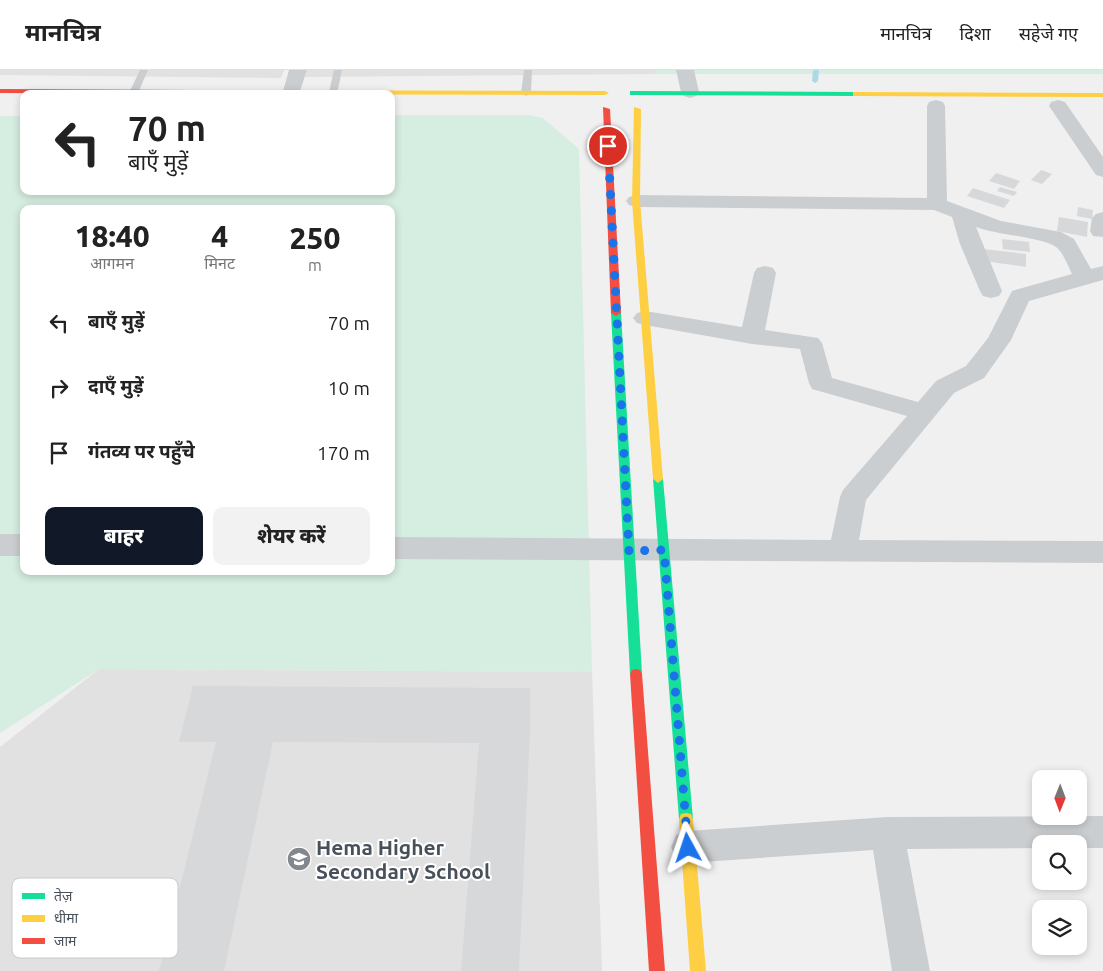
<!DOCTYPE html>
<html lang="hi">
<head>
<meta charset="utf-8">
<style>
  :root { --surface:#fff; --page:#f2f2f2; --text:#222; --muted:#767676; --line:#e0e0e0; --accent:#111827 }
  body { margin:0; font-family:Ubuntu,"Noto Sans Devanagari",sans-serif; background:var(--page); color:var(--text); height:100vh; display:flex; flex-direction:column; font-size:19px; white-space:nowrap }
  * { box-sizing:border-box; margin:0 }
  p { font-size:16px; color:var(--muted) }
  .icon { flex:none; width:28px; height:28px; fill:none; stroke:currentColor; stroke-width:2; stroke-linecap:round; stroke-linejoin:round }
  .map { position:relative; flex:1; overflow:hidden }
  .panel { position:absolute; left:20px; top:135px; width:375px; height:370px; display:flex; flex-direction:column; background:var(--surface); border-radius:10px; box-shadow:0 2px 8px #0003 }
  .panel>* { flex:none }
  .hud { position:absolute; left:20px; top:20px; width:375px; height:105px; border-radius:10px; box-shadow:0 2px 8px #0003; background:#fff; color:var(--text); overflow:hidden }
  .needle { width:32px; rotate:181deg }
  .fabs { position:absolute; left:1032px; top:700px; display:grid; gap:10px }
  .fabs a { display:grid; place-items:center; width:55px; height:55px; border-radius:10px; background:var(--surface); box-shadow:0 2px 8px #0003; font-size:25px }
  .pin { position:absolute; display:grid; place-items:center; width:42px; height:42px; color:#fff; margin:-21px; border:2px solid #fff; border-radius:50%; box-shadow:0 1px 5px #0007 }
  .me { position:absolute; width:55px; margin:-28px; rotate:355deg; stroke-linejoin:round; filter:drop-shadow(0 0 4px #0008) }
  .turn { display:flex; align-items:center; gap:18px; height:105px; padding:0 25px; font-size:22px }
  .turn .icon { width:65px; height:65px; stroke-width:2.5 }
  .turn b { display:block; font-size:35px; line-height:42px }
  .eta { display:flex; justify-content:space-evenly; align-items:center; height:85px; text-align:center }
  .eta b { font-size:30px; font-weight:800; line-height:35px }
  .action { display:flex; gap:10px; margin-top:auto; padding:10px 25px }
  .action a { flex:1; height:58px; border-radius:10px; background:var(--accent); color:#fff; font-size:20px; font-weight:800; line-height:58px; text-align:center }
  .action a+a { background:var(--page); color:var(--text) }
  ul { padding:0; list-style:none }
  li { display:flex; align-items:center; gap:15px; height:65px; padding:0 25px }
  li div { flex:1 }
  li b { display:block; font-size:19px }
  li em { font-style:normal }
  header { display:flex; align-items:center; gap:30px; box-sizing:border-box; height:70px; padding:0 25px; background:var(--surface); border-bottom:1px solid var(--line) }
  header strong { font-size:24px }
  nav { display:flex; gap:28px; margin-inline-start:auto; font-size:18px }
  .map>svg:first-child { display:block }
  .education { fill:#e2e1e1 }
  .green { fill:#d6ede1; fill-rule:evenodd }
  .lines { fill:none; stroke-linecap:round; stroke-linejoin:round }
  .stream { fill:#aed8e8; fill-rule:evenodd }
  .building { fill:#d7d8da }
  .lane { fill:#cbced0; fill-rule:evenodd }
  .street { fill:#cbced0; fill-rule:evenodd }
  .fast { fill:#16e098; fill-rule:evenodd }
  .slow { fill:#ffcf43; fill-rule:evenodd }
  .jam { fill:#f24e42; fill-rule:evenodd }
  .route { stroke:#1a73e8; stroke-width:9; stroke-dasharray:0 16.2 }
  .labels { text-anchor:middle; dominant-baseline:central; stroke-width:4; stroke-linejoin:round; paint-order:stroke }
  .near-poi-label { font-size:21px; font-weight:bold; fill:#48505a; stroke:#fff; text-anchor:start }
  .key { fill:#fff; stroke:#c8cace; stroke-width:1 }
  .key-label { font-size:14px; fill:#48505a }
</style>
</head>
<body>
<header>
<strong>मानचित्र</strong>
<nav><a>मानचित्र</a><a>दिशा</a><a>सहेजे गए</a></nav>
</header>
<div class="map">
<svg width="1103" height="901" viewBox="0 0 1103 901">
  <rect width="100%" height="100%" fill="#f0f0f0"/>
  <path class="education" d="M0 0H284L281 8 0 5Z
    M307 0H655L656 4 305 7Z
    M99 599 592 602 602 901H0V677Z"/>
  <path class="green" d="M655 0H1103V4H656Z
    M391 45H529L543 48 579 79 592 602 99 599 0 663V46H24V121H391ZM24 139H391V501H24Z"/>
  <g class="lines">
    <path class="stream" d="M813 0H819L818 11 815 13 812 11Z"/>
  </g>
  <path class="building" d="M1041 100 1052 104 1042 114 1031 110Z
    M996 103 1020 111 1014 119 989 111Z
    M1000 117 1017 122 1014 126 997 121Z
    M973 118 1010 130 1004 138 967 126Z
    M1078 137 1093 140 1092 149 1077 146Z
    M1059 147 1088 152 1087 167 1057 161Z
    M1002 169 1029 172 1030 182 1003 179Z
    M984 179 1026 184V197L984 191Z
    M193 616 530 618V662L519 901H461L479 673 273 672 224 901H159L216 672H179Z"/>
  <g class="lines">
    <path class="lane" d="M140 0H148L138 23H132L130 21Z
      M334 0H342L337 24 329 22Z
      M524 0H532L531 23 526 26 521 23Z"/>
    <path class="street" d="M289 0H307L299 24H285L283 21Z
      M676 0H694L699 22 696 26 690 28 684 26 681 22Z
      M936 30 943 32 945 36 947 131 1001 151 1061 162 1074 169 1091 199 1103 196V210L1029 231 1011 270 984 308 954 323 866 430 859 470 1103 471V493L391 489V467L831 470 840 427 843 420 907 346 812 319 809 313 800 279 752 274 645 255 637 253 633 248 637 243 645 241 742 257 754 203 757 198 765 196 773 198 776 203 765 260 818 268 822 273 832 308 918 332 936 311 966 296 988 268 1012 221 1072 204C1068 196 1063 182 1056 177 1041 167 997 165 976 157L1002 221 999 226 991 228 983 226 980 221 960 174 952 147 934 140 636 137 629 135 626 131 629 127 636 125 927 128V36L929 32Z
      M1058 30 1065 32 1103 87V107L1096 105 1049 36 1051 32Z
      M1103 142V167L1093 166 1090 161 1092 148 1096 144Z
      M0 464H24V486H0Z
      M1103 746V778H1079V774H1041V778L907 779 930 901H892L873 780 688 793 676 789 671 777 676 765 688 761 887 747Z"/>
    <path class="fast" d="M630 21 856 22 860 24 856 26 633 25H630Z
      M616 240 621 243 642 604 640 608 636 609 632 608 630 604 611 243Z
      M658 405 663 409 693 749 691 754 686 755 681 754 679 749 653 409Z"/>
    <path class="slow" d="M192 20 605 21 609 23 605 25 193 24Z
      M853 22 1103 23V27L856 26H853Z
      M634 37 641 39 640 131 663 409 658 413 653 409 632 131Z
      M686 743 691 744 693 749 706 901H690L679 749 681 744Z"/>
    <path class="jam" d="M0 19 195 20 199 22 197 24 0 23Z
      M603 37 610 39 621 243 616 246 611 243Z
      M636 599 640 600 642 604 665 901H649L630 604 632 600Z"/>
  </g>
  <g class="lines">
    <path class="route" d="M608 76 629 481 664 480 688 778"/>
  </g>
  <defs>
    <g id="school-disc" transform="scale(1.25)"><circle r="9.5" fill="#83888e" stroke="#fff"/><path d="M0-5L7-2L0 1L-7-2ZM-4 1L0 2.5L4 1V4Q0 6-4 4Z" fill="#fff"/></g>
  </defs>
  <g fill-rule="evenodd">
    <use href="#school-disc" x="299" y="789"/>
  </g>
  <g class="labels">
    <g class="near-poi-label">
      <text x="316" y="777">Hema Higher<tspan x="316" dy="24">Secondary School</tspan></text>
    </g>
  </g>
  <rect x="12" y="808" width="166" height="80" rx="8" class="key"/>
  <rect x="22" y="823" width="23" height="6" fill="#16e098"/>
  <rect x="22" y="845" width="23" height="7" fill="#ffcf43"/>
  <rect x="22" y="868" width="23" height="6" fill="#f24e42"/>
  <g class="key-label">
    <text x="54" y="831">तेज़</text>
    <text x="54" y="853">धीमा</text>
    <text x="54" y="876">जाम</text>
  </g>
</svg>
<div class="fabs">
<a><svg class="needle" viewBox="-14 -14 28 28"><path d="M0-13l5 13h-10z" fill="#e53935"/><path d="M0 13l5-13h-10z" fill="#767676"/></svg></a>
<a><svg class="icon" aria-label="search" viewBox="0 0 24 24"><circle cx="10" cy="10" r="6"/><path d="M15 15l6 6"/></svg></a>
<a><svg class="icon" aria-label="layers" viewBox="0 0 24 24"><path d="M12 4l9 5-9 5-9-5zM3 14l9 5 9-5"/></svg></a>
</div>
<div class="pin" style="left:608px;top:76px;background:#d93025"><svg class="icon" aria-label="arrive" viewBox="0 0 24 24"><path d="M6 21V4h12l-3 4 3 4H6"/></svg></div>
<svg class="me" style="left:688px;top:778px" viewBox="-20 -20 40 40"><path d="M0-17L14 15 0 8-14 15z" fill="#1a73e8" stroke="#fff" stroke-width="4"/></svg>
<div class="hud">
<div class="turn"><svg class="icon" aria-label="left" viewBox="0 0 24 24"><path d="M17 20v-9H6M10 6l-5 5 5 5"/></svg><div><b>70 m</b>बाएँ मुड़ें</div></div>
</div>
<section class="panel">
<div class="eta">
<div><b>18:40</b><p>आगमन</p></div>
<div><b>4</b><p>मिनट</p></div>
<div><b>250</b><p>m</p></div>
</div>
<ul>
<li><svg class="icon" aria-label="left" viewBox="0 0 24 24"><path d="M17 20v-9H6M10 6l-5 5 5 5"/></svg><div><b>बाएँ मुड़ें</b></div><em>70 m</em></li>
<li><svg class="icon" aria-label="right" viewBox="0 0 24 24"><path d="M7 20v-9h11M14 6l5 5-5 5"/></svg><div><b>दाएँ मुड़ें</b></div><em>10 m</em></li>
<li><svg class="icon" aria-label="arrive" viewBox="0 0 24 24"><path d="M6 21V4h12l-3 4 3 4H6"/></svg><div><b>गंतव्य पर पहुँचे</b></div><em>170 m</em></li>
</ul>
<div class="action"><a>बाहर</a><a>शेयर करें</a></div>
</section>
</div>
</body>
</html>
